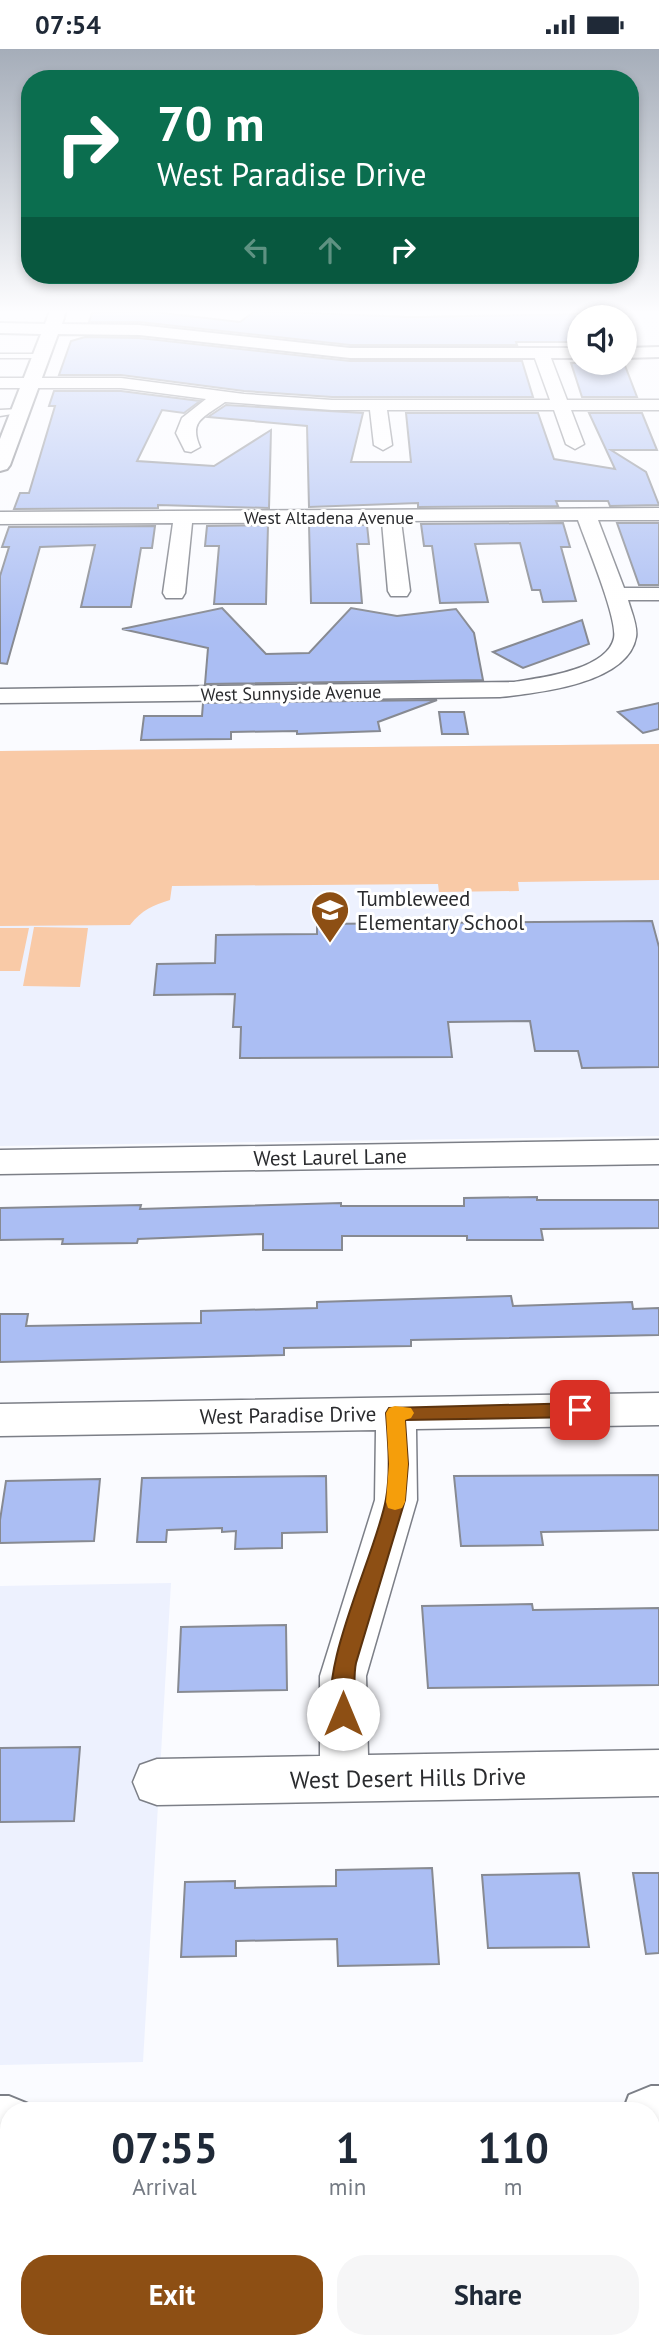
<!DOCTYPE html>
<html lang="en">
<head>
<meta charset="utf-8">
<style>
  :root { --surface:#fff; --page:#f6f6f7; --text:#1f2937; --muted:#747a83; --accent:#8d4f14 }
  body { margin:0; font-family:"PT Sans",sans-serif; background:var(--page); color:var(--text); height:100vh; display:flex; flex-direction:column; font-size:26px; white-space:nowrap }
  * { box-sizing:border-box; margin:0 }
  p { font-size:23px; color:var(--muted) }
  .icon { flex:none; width:38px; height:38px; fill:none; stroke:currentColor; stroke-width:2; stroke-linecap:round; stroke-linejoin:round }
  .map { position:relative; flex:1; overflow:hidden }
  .panel { position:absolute; left:0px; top:2053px; width:660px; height:247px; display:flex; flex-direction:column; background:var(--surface); border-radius:28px 28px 0 0; box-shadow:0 4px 10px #0003 }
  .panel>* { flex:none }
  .guide { position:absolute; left:21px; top:21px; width:618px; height:214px; border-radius:28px; box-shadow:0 4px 10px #0003; background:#0b6e4f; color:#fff; overflow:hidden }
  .tools { position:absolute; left:567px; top:256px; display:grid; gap:14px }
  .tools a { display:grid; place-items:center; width:70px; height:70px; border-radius:50%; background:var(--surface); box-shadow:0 4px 10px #0003; font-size:35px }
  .pin { position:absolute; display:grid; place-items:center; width:60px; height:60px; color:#fff; margin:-30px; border-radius:14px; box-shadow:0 4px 10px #0006 }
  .me { position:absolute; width:77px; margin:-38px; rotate:0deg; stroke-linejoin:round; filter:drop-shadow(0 0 5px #0008) }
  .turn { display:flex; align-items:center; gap:24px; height:147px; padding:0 21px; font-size:32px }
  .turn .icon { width:91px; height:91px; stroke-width:2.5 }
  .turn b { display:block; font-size:49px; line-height:60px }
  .lanes { display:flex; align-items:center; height:66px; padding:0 21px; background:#0003; justify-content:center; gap:35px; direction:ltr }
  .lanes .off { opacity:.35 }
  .eta { display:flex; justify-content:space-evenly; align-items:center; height:119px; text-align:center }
  .eta b { font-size:42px; font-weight:700; line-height:49px }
  .primary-button { display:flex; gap:14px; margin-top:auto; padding:14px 21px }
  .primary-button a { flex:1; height:80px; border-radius:28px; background:var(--accent); color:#fff; font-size:28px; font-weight:700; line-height:80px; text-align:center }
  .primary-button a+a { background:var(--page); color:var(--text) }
  .status { display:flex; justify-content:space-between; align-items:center; height:49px; padding:0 35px; background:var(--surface); direction:ltr }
  .status svg { height:19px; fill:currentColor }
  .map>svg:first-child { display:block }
  .built { fill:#edf1fe }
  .green { fill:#f9caa7 }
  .building { fill:#abbef3; stroke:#878a92; stroke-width:2 }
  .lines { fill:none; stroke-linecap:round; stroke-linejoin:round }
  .lane-casing { stroke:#7c7f87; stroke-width:3 }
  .street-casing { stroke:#7c7f87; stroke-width:3 }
  .secondary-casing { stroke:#7c7f87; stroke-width:4 }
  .lane { fill:#fff; fill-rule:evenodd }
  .street { fill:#fff; fill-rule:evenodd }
  .secondary { fill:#fff; fill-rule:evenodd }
  .route { fill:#8d4f14; stroke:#5c330d; stroke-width:2 }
  .slow { fill:#f59e0b }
  .labels { text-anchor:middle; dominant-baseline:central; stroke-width:6; stroke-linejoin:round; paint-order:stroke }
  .far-street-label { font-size:18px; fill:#2a2b2e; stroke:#fff }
  .poi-label { font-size:21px; fill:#2a2b2e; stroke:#fff; text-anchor:start }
  .street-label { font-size:21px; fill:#2a2b2e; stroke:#fff }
  .near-street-label { font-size:24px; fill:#2a2b2e; stroke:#fff }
</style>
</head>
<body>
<div class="status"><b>07:54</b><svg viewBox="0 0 49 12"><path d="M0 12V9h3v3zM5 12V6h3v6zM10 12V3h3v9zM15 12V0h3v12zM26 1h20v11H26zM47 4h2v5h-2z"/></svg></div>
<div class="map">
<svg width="659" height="2298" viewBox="0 0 659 2298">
  <rect width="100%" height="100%" fill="#fafbff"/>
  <path class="built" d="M659 695V1087L0 1097V702Z
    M171 1534 143 2013 0 2016V1537Z
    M0 2175H9V2291H336V2298H0Z"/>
  <path class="green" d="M659 695V831L518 833 519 842 439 843 438 835 172 837 170 851C153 856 142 861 130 876L0 877V702Z
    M34 878 88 879 80 938 23 937Z
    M0 879H29L20 922H0Z"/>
  <path class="building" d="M146 262 240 273 255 262 411 268 579 265V293H516L517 296H350L139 273H89L92 264Z
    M85 288 139 289 350 312H522L533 348H332L244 342 121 326H59L71 292Z
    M571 314H624L637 348H582Z
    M54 342H121L200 352 184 364 162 361 137 412 214 417 271 381 269 459 158 456V459L14 460 20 444H29L55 357H49Z
    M226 356 363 364 351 413H411L406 364H538L554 410 615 420 589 364H642L657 401H611L646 423 659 456 610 457 608 452H556L558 457 418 458V454L309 458 307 377 208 368Z
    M563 474 570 498H561L576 552 543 553 540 541H532L520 494 475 495 488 553 440 554 432 497H424L421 475Z
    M617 474H659V536H639Z
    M268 476 266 555H214L219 497H205L207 477Z
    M309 476H367L369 495H357L362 554H311Z
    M155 477 152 499H141L131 558H81L95 496 40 498 7 615 0 614V527L9 498H2L9 478Z
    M222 559 266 605 309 604 351 559 397 567 456 560 474 584 483 631 205 635 208 599 122 580Z
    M582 571 589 595 523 619 493 603Z
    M437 651 378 673 380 682 297 685V682L231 683V690L141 691 144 667H202L203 654Z
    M659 654V680L643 684 618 663Z
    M439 663H464L468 685H442Z
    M652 872 659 898V1018L582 1019 578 1002H535L530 972 448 973 452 1008 240 1009 241 978H233L235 945 154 946 157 915 215 914 216 886 317 885V875Z
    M537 1148V1151H659V1179L541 1180 543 1191H467V1187H342V1201H263V1185L138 1190 137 1194 62 1195 63 1190 0 1191V1159L141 1156 140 1160 341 1154V1157H464V1149Z
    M511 1247 513 1257 632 1253 633 1260 659 1259V1286L411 1291V1297L284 1299V1306L0 1313V1265H28L26 1277 201 1274V1262L317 1259V1253Z
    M659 1426V1481L541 1483 543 1496 461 1497 454 1427Z
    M326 1427 327 1483 282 1484V1499L235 1500 236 1482 222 1483V1479L167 1481 166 1493H137L142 1429Z
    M100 1430 94 1492 0 1494V1471L6 1432Z
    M532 1555 533 1561 659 1559V1636L428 1639 422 1557Z
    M286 1576 287 1641 178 1643 181 1578Z
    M80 1698 74 1772 0 1773V1699Z
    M432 1819 439 1915 338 1917 337 1890 236 1892V1907L181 1908 185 1833 235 1832V1839L336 1837V1821Z
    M579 1824 589 1898 488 1899 482 1826Z
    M633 1824H659V1904L646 1905Z"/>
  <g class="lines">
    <g class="lane-casing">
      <path id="lane" d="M0 305H41L45 307 41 309H0Z
        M0 361 20 360 24 363 0 367Z"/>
    </g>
    <g class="street-casing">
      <path id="street" d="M541 299 549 304 567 351H659V361H571L584 395 575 400 566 395 554 361H387L392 396 383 401 374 396 370 361H332L225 353C205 368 188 371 200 398L191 403 185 402 176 384 182 369 206 350 121 339H0V329H121L244 345 332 351H550L533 304Z
        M659 459V471H598L624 539H659V551H628C631 562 638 577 636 588 628 635 537 644 500 648L0 654V640L514 633C540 629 607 621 614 589 618 570 586 494 578 471L401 472 410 542 407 547H391L388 542 382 473 192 474 185 544 182 549H166L163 544 173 474 0 475V463Z
        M659 1091V1115L0 1125V1101Z
        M659 1344V1376L416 1380 417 1451 366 1627 368 1706 659 1701V1747L157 1756 140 1750 133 1733 140 1716 157 1710 320 1707V1627L375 1451 376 1381 0 1387V1355Z
        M651 2265 659 2268V2298H609L610 2291H651Z"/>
    </g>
    <g class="secondary-casing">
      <path id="secondary" d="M50 262H66L62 275 139 276 350 299H579V309H350L139 286 58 285 10 416 7 420 0 422V390L41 285 0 284V274L45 275Z
        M659 298V308L625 309V299Z
        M651 2037H659V2099H651V2062H623L629 2046Z
        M0 2047H9L31 2056 33 2062H9V2109H0Z"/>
    </g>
    <use href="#lane" class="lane"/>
    <use href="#street" class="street"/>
    <use href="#secondary" class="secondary"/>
  </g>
  <linearGradient id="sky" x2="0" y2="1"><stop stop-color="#a5adb9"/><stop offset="0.45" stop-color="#fdfdff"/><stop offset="1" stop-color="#fdfdff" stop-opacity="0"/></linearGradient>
  <rect width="659" height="584" fill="url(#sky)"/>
  <path class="route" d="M580 1354 586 1356 589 1361 586 1366 580 1368 405 1371 408 1415 405 1451 356 1614C352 1632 358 1655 350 1673L343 1675 335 1673C314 1625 377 1503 386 1450 391 1422 388 1392 386 1364L389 1359Z"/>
  <path class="slow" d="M395 1357 411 1359 414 1364 411 1369 405 1371 408 1415 405 1453 402 1459 395 1461 388 1459 386 1453 389 1415 386 1364 389 1359Z"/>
  <defs>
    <g id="school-pin" transform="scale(2.0125)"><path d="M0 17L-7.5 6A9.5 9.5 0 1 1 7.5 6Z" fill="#8d4f14" stroke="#fff"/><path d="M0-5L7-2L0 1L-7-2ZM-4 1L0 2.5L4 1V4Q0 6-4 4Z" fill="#fff"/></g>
  </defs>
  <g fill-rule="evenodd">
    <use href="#school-pin" x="330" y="861"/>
  </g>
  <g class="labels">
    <g class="far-street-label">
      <text x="329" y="468">West Altadena Avenue</text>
      <text transform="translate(291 644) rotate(-1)">West Sunnyside Avenue</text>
    </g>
    <g class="poi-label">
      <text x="357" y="849">Tumbleweed<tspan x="357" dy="24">Elementary School</tspan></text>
    </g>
    <g class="street-label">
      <text transform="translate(330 1108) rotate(-1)">West Laurel Lane</text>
      <text transform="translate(288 1366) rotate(-1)">West Paradise Drive</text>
    </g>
    <g class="near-street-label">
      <text transform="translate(408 1729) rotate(-1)">West Desert Hills Drive</text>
    </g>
  </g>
</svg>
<div class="tools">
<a><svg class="icon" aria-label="sound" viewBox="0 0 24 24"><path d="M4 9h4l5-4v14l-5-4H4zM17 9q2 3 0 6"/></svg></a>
</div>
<div class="pin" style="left:580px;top:1361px;background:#d93025"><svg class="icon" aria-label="arrive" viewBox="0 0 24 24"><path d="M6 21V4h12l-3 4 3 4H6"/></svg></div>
<svg class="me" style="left:343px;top:1665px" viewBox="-20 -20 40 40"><circle r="19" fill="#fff"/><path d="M0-13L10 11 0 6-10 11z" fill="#8d4f14"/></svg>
<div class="guide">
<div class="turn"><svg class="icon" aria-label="right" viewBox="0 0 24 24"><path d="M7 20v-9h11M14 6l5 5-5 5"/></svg><div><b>70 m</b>West Paradise Drive</div></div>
<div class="lanes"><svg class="icon off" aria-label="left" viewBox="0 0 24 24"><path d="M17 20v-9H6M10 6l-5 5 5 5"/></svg><svg class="icon off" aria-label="ahead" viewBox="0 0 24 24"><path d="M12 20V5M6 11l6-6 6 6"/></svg><svg class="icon" aria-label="right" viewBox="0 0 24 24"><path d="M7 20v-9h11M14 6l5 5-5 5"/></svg></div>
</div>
<section class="panel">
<div class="eta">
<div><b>07:55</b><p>Arrival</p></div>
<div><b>1</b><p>min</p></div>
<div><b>110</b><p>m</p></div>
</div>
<div class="primary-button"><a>Exit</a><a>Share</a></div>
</section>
</div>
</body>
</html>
